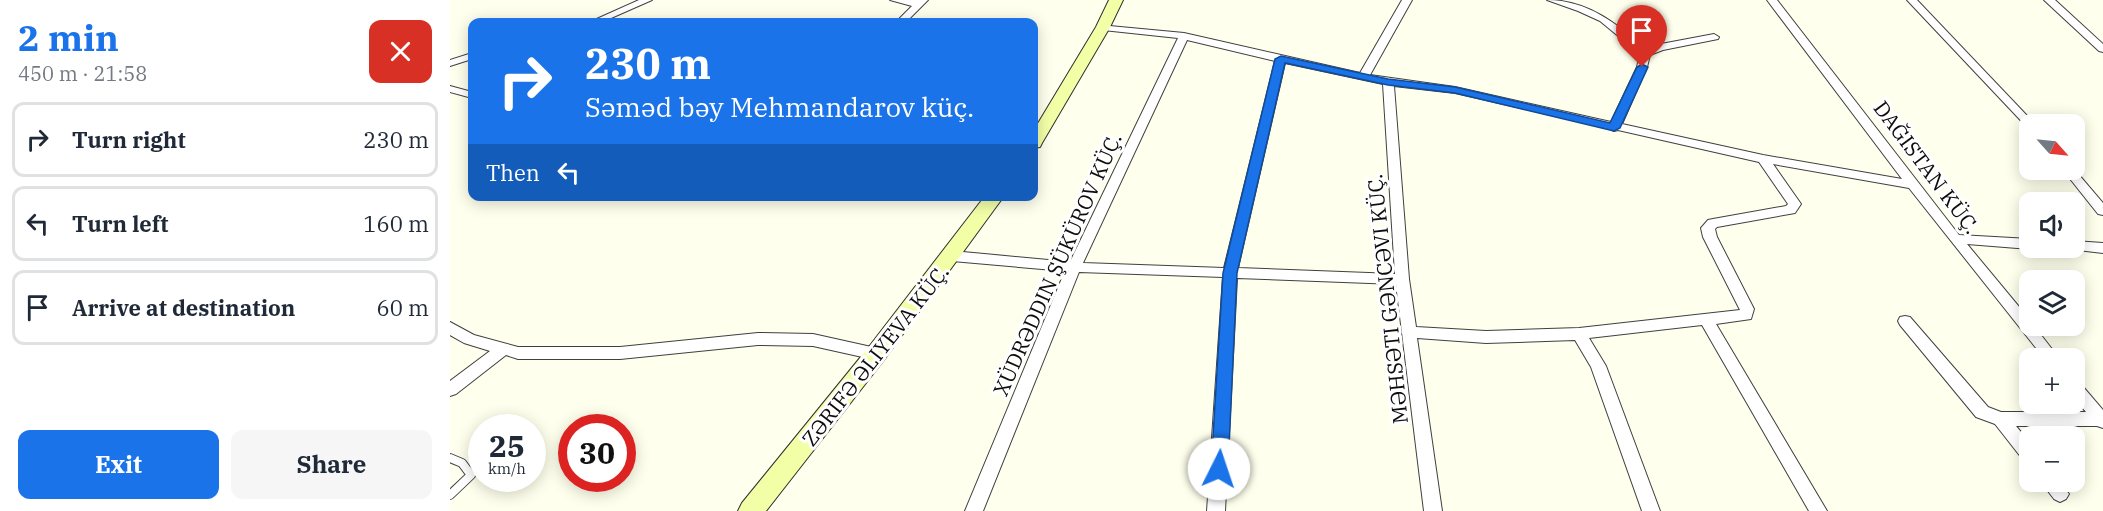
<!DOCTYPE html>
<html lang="en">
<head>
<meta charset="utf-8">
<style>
  :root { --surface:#fff; --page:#f6f6f7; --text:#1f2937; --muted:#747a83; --line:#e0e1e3; --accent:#1a73e8 }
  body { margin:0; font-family:"IBM Plex Serif",serif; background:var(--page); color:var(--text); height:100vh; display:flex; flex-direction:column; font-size:22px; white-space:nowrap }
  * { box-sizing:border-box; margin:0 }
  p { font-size:20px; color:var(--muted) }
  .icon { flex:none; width:33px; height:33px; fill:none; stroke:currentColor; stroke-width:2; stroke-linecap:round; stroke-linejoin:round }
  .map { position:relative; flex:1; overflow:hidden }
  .side { display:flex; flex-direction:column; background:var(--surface); width:450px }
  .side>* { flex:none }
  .banner { position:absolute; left:18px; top:18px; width:570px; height:183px; border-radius:12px; box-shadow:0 3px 15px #0003; background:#1a73e8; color:#fff; overflow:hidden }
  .needle { width:39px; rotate:117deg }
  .tools { position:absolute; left:1569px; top:114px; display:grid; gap:12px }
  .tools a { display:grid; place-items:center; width:66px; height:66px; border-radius:12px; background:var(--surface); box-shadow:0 3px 15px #0003; font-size:30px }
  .speed { position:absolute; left:18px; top:414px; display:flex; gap:12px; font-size:30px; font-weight:700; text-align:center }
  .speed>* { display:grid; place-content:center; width:78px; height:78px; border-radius:50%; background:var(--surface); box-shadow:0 3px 15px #0003; line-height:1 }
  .speed small { font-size:15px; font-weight:400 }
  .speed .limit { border:9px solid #d22; background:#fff; color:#111 }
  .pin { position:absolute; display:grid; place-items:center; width:51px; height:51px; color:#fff; margin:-62px -26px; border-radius:50% 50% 50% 0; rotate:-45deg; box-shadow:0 0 6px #0007 }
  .pin .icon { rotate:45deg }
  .me { position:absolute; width:66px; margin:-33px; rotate:4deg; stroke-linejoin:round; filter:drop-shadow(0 0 4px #0008) }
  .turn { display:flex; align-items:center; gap:21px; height:126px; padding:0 18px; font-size:27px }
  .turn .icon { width:78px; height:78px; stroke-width:2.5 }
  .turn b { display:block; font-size:42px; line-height:51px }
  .then { display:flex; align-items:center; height:57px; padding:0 18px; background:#0003; gap:12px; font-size:22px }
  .round { display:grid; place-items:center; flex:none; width:63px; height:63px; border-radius:12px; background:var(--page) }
  .overview { display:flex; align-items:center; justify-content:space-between; height:102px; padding:0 18px }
  h1 { font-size:36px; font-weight:800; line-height:45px; color:var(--accent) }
  .button { display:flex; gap:12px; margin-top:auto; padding:12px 18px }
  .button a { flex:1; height:69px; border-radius:12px; background:var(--accent); color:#fff; font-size:24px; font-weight:800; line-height:69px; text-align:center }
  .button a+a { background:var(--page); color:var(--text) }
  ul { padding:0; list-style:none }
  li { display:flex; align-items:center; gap:18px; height:75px; margin:0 12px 9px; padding:0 6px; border:3px solid var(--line); border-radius:12px }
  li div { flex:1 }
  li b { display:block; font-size:22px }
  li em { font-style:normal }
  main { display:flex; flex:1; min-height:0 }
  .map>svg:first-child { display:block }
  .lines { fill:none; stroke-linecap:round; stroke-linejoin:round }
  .lane-casing { stroke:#404040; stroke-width:10 }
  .street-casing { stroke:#404040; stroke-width:2 }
  .secondary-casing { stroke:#2f2f2f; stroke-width:2 }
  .lane { stroke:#fff; stroke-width:8 }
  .street { fill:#fff; fill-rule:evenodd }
  .secondary { fill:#f3ffa7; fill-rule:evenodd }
  .route { fill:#1a73e8; stroke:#114b97; stroke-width:1.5 }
  .labels { text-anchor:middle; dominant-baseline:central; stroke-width:6; stroke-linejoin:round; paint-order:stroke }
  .street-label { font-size:21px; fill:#0d0d0d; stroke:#fff }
</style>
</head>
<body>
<main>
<section class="side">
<div class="overview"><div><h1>2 min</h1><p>450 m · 21:58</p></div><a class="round" style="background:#d93025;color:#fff"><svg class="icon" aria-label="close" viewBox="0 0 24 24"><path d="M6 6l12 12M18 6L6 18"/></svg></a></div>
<ul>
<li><svg class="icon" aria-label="right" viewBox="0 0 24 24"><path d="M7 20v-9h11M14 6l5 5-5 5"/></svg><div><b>Turn right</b></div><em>230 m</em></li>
<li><svg class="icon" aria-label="left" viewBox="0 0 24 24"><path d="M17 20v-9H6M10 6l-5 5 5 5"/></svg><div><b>Turn left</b></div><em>160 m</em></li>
<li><svg class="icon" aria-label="arrive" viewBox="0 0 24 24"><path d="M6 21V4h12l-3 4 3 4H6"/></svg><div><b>Arrive at destination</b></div><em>60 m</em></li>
</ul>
<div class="button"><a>Exit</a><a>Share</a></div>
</section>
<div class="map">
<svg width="1653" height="511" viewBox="0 0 1653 511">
  <rect width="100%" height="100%" fill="#feffec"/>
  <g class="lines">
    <g class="lane-casing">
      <path id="lane" d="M0 458 12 463 21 475 0 495"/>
    </g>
    <g class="street-casing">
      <path id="street" d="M189 0H202L152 22H140Z
        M440 0H478L456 22H446L462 6Z
        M952 0H962L920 75 1005 87 1161 122 1187 67 1190 54 1150 21 1128 11 1097 0C1138 0 1167 24 1196 49L1211 44 1264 34 1269 37 1268 39 1213 50 1200 55 1197 67 1172 124 1313 155 1452 179 1317 0H1327L1509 235 1580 239V248H1584L1580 249 1517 244 1580 320V326H1584L1609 358H1594L1459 188 1323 164 1351 204 1345 213 1267 227 1265 229 1267 237 1304 309 1301 319 1266 324 1377 511H1359L1252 325 1139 338 1156 366 1210 511H1192L1141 367 1125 340 1036 343 967 338 992 511H974L946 284 787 278 775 511H757L773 277 629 272 533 511H515L615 271 502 261 495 256 502 251 620 262 728 38 653 30 648 27 649 25 734 33 910 73ZM737 40 825 61 774 268 633 263ZM835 63 933 84 945 274 788 268ZM944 86 1005 93 1158 128 1164 131 1168 130 1309 162 1338 204 1336 206 1263 219 1258 220 1251 228 1253 237 1290 310 1129 328 1036 331 966 327 959 279Z
        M1457 0H1467L1585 124 1576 126Z
        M1594 0H1605L1653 44V52L1649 51Z
        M22 53V59L0 66V60Z
        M0 86 22 92V98L0 92Z
        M1624 169 1653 203V215L1648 214 1613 170Z
        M1624 241 1653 243V253L1619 249 1618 248H1624Z
        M1455 316 1460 317 1538 407 1551 412H1636L1624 398V380L1629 382 1653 410V428L1647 426H1566L1580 443V463L1574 461 1545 424 1526 417 1450 325 1448 321 1450 317Z
        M0 322 24 335 68 347H170L308 333 363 334 426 348 431 350 434 354 431 358 426 360 363 346 308 345 170 359H68L56 355 6 394 0 396V381L40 351 14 343 0 335Z
        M1591 482H1610L1619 494 1616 499 1610 502 1604 499Z"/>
    </g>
    <g class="secondary-casing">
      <path id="secondary" d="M659 0H673L660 27 592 143 590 147 584 148V130L646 27Z
        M535 196H554L434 360 316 511H288L292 503 418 348Z"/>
    </g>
    <use href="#lane" class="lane"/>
    <use href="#street" class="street"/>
    <use href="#secondary" class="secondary"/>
  </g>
  <path class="route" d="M831 56 938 79 1005 87 1160 123 1187 67 1192 64 1198 67 1170 128 1164 131 1005 93 938 85 835 63 787 273 778 469 775 474 769 476 763 474 761 469 773 273 825 59Z"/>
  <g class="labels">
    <g class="street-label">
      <text transform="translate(1477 167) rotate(53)">DAĞISTAN KÜÇ.</text>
      <text transform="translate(607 264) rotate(-66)">XÜDRƏDDIN ŞÜKÜROV KÜÇ.</text>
      <text transform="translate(937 299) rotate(-96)">MƏHSƏTI GƏNCƏVI KÜÇ.</text>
      <text transform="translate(425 355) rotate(-52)">ZƏRIFƏ ƏLIYEVA KÜÇ.</text>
    </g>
  </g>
</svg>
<div class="tools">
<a><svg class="needle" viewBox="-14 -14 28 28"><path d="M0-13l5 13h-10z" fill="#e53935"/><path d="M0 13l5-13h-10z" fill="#747a83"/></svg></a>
<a><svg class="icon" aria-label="sound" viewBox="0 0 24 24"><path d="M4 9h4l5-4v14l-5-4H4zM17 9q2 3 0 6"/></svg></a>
<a><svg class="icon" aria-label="layers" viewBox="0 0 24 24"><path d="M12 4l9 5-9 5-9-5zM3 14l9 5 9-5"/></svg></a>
<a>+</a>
<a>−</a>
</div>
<div class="speed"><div>25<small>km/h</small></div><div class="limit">30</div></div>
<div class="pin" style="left:1192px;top:67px;background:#d93025"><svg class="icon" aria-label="arrive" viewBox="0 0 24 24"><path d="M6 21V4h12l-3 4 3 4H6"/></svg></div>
<svg class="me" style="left:769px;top:469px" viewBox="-20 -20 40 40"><circle r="19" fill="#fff"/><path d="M0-13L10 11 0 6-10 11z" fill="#1a73e8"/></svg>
<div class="banner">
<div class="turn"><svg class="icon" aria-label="right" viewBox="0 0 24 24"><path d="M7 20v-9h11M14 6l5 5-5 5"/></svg><div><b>230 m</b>Səməd bəy Mehmandarov küç.</div></div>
<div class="then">Then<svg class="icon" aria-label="left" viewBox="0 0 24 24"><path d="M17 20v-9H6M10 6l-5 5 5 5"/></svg></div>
</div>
</div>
</main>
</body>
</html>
